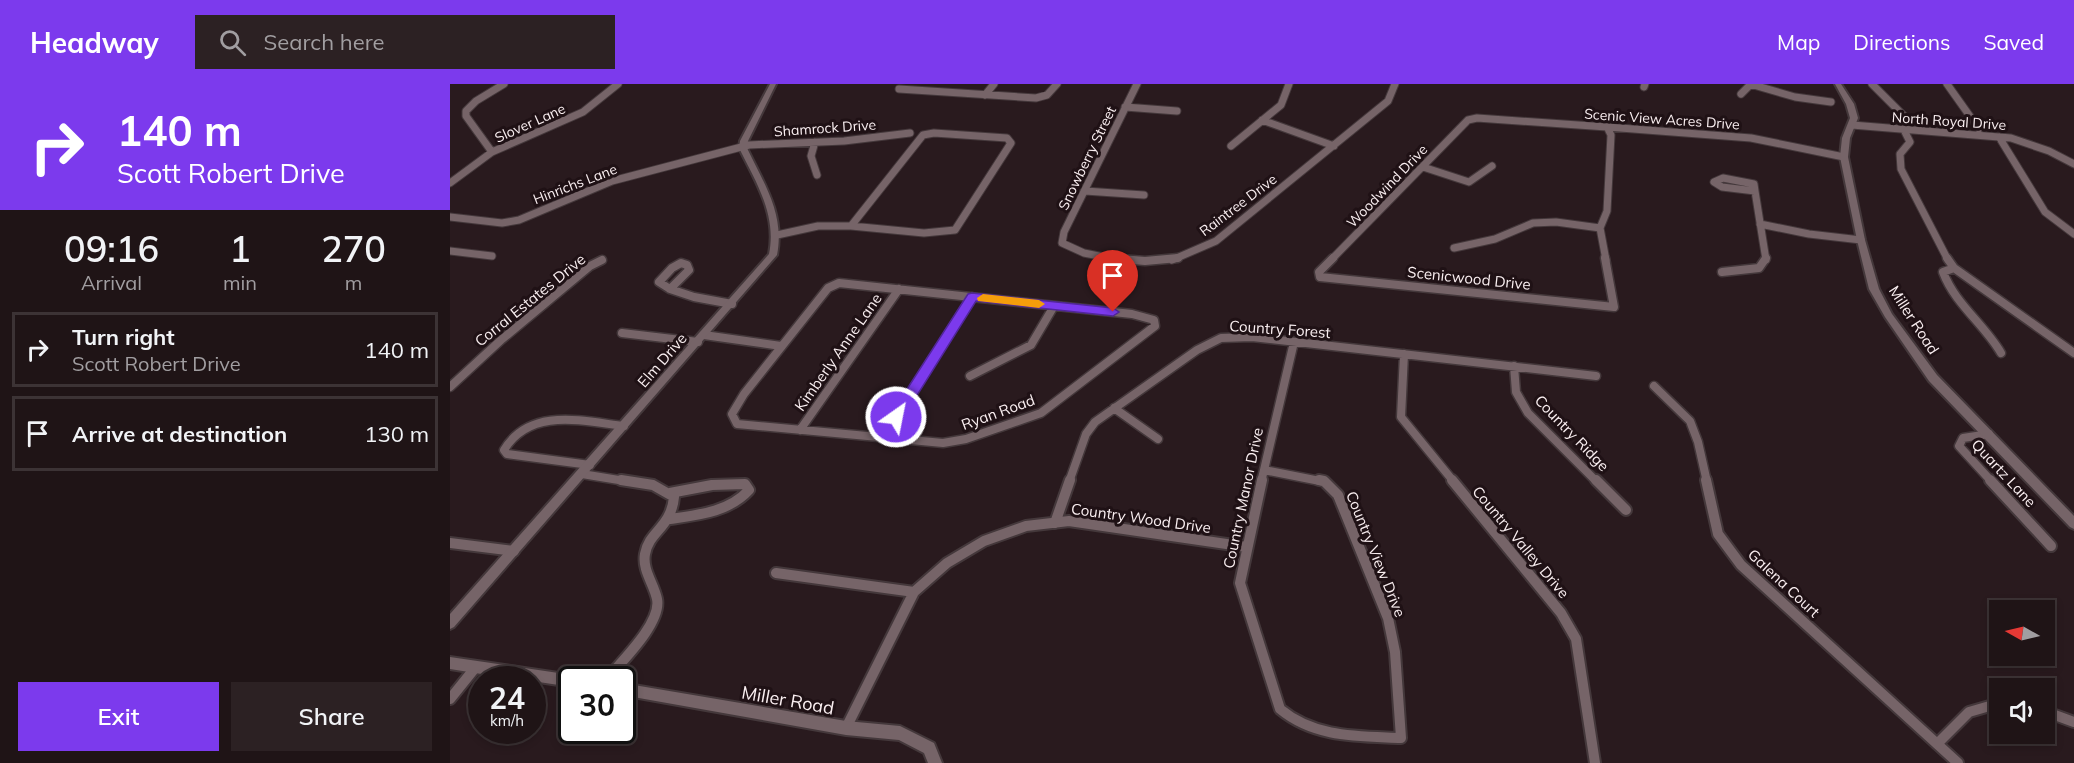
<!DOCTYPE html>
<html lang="en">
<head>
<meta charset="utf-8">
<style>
  :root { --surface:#1f1416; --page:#2c2123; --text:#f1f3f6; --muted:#a19ea1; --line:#3c3335; --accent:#7c3aed }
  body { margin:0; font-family:Mulish,sans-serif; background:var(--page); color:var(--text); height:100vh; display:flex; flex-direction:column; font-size:22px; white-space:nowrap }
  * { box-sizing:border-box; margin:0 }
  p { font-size:20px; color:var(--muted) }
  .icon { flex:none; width:33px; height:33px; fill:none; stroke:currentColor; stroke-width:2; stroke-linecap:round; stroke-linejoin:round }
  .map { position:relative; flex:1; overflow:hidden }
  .panel { display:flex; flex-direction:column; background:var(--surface); width:450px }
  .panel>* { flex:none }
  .banner { background:#7c3aed; color:#fff; overflow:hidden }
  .needle { width:39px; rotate:278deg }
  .tools { position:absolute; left:1539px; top:516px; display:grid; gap:12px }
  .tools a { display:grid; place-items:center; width:66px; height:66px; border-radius:0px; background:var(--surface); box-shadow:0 3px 9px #0003,0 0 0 2px var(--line); font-size:30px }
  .speed { position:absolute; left:18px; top:582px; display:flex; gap:12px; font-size:30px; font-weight:700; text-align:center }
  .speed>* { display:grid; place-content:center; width:78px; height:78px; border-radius:50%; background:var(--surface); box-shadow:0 3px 9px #0003,0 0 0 2px var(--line); line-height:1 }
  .speed small { font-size:15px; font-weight:400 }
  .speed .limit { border:3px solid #111; border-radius:9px; background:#fff; color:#111 }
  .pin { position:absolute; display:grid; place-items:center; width:51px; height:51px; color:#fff; margin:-62px -26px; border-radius:50% 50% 50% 0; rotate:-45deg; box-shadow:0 0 6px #0007 }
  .pin .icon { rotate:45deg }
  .me { position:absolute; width:66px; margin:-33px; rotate:33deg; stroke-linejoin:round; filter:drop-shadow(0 0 4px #0008) }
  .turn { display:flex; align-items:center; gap:21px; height:126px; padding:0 18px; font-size:27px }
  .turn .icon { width:78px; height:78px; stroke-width:2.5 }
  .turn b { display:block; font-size:42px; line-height:51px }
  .eta { display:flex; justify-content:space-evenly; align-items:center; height:102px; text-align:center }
  .eta b { font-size:36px; font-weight:600; line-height:42px }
  .action { display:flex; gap:12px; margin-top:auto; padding:12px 18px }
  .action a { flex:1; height:69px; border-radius:0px; background:var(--accent); color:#fff; font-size:24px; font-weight:600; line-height:69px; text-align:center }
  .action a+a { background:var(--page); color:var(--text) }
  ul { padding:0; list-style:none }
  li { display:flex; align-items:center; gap:18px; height:75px; margin:0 12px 9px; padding:0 6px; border:3px solid var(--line); border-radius:0px }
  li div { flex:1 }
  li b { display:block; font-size:22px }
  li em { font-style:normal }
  header { display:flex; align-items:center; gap:36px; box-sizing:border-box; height:84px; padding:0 30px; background:var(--accent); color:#fff }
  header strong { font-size:28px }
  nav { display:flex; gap:33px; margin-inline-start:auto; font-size:21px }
  .search { width:420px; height:54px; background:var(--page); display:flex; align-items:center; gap:15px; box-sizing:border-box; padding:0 21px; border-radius:0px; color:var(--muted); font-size:22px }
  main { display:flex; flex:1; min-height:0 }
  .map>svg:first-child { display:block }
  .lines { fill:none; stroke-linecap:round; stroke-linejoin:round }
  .minor-far2-casing { stroke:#44383b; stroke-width:9 }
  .minor-far1-casing { stroke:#44383b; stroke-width:11 }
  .minor-casing { stroke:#44383b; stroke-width:14 }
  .tertiary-casing { stroke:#44383b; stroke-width:4 }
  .minor-far2 { stroke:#766468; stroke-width:7 }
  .minor-far1 { stroke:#766468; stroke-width:8 }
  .minor { stroke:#766468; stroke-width:10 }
  .tertiary { fill:#766468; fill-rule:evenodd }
  .route { fill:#7c3aed; stroke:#51269a; stroke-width:1.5 }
  .slow { fill:#f59e0b }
  .labels { text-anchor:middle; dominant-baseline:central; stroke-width:6; stroke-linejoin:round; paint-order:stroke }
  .far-street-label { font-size:14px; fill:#faeff1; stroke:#1f1115 }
  .street-label { font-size:15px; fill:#faeff1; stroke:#1f1115 }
  .near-street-label { font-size:18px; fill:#faeff1; stroke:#1f1115 }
</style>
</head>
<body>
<header>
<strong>Headway</strong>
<div class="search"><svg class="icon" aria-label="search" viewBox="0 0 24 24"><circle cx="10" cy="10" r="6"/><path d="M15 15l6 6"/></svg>Search here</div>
<nav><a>Map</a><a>Directions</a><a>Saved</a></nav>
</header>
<main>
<section class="panel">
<div class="banner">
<div class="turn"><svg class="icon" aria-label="right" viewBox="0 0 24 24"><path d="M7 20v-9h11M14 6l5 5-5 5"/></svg><div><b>140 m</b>Scott Robert Drive</div></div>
</div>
<div class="eta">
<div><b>09:16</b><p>Arrival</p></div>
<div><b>1</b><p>min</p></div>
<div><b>270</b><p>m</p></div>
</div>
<ul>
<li><svg class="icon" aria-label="right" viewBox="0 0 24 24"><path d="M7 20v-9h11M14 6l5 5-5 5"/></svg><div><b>Turn right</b><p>Scott Robert Drive</p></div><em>140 m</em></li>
<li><svg class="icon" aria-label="arrive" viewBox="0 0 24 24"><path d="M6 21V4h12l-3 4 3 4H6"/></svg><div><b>Arrive at destination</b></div><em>130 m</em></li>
</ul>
<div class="action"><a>Exit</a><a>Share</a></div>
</section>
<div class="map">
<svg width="1624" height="679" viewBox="0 0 1624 679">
  <rect width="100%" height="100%" fill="#291a1e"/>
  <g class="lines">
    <g class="minor-far2-casing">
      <path id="minor-far2" d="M1300 0 1345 13 1381 18
        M1422 0 1454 32
        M1497 0 1529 45
        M1194 3 1195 0
        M449 5 586 14 597 11 607 0
        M1291 10 1301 0
        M535 11 544 0
        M675 23 727 27
        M812 36 884 62
        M1402 41 1561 54 1599 67 1624 80
        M1157 43 1301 54 1394 73
        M1454 46 1460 58 1450 70 1451 85 1498 176
        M484 49 557 54 561 59 505 146 474 149 401 142 473 51Z
        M1549 53 1595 128 1624 150
        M365 58 361 72 367 91
        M781 62 831 21 839 0
        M42 68 16 32V27L26 17 54 0
        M973 83 1019 98 1042 82
        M1273 94 1304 100 1305 107 1272 103 1264 98Z
        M0 99 42 68 133 28 168 0
        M635 107 694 111
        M1305 107 1316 176
        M0 133 52 139 69 136 162 97 299 61 394 57 460 49
        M1310 140 1359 150 1411 156
        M327 151 368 142H401
        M1004 164 1045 155 1083 139 1106 138 1150 144
        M0 167 42 172
        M669 176 634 169 612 159 614 148 687 0
        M722 176 766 157 938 17 945 0
        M881 176 1018 36 1027 34 1157 43
        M1156 176 1150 144 1157 127 1161 51 1157 43"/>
    </g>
    <g class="minor-far1-casing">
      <path id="minor-far1" d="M658 174 695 177 728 174
        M883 174 869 188 870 193 1164 223 1155 174
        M1497 174 1504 184 1624 269
        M231 179 237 181 239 186 220 205 209 198 222 184Z
        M1504 184 1493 188C1505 220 1534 240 1551 269
        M1272 188 1309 184 1316 174
        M389 199 682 230 704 236 705 242 591 329 516 355 493 359 287 340 282 330 294 310 378 204Z
        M220 205 244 213 282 220
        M172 249 248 258
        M254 251 331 262
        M954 270 951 333 1004 398
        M1064 282 1066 308 1078 329 1147 398
        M520 292 581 261 604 222
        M1204 302 1240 337 1248 358 1257 398
        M0 303 51 256 140 182 152 176
        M664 324 708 355
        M350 346 449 205
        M1539 350 1513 354 1509 362 1542 398
        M433 353 522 213
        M140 381 57 370 54 366C80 323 132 337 174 342
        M814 386 875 398
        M814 386 844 258
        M132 390 181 398
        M619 398 636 350 645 338 747 266 771 254 802 253 1146 292
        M811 398 814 386"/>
    </g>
    <g class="minor-casing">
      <path id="minor" d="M812 396 790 499 830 625C865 654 908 652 951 654L945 568 938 534 888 411 874 397 869 396
        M1002 396 1111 529 1126 555 1145 679
        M1146 396 1176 426
        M1256 396 1268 450 1291 481 1508 679
        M1540 396 1601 462
        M220 409 262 401 295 400 299 406C279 428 248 431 220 435
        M605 439 620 396
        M0 459 64 467
        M326 489 464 508
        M156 596C171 578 212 539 207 515 204 500 192 486 195 470 199 447 221 444 224 413L203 401 171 396
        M0 615 25 584
        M1594 627 1624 638
        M396 644 464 508 497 479 534 457 576 442 619 437 797 463
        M1487 660 1519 628 1550 619"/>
    </g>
    <g class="tertiary-casing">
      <path id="tertiary" d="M320 0H326L298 57 297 64C314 100 335 130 327 171L4 543 0 545V530L319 170C327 131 306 98 289 64L290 57Z
        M1385 0H1391L1404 20 1408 34 1400 54 1398 73 1415 156 1429 205 1442 230 1487 291 1624 432V445L1620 443 1479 297 1435 233 1419 205 1407 156 1390 73 1392 54 1400 34 1396 20Z
        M0 573 122 591 127 593 128 596H122V603L82 597V596H70L0 585Z
        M172 599 396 637 450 642 484 659 492 679H478L474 669 449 656 396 651 172 611Z"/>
    </g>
    <use href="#minor-far2" class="minor-far2"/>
    <use href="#minor-far1" class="minor-far1"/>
    <use href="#minor" class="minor"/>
    <use href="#tertiary" class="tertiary"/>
  </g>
  <path class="route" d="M522 209 663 224 669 228 663 232 526 217 451 337H441L439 333 441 330 518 210Z"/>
  <path class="slow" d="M533 210 589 216 595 220 589 224 528 217 527 214Z"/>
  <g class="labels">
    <g class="far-street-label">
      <text transform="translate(1212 35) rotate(4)">Scenic View Acres Drive</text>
      <text transform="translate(1499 37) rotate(4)">North Royal Drive</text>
      <text transform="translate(80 39) rotate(-24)">Slover Lane</text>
      <text transform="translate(375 44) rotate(-4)">Shamrock Drive</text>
      <text transform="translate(637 74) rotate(-64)">Snowberry Street</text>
      <text transform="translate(125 100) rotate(-21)">Hinrichs Lane</text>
      <text transform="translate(937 102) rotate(-46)">Woodwind Drive</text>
      <text transform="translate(788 121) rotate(-37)">Raintree Drive</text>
    </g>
    <g class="street-label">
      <text transform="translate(1019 194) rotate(6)">Scenicwood Drive</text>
      <text transform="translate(80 216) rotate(-39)">Corral Estates Drive</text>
      <text transform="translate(1464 236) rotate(57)">Miller Road</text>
      <text transform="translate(830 245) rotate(4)">Country Forest</text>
      <text transform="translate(388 268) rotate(-55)">Kimberly Anne Lane</text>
      <text transform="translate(212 276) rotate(-49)">Elm Drive</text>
      <text transform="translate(548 328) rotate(-20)">Ryan Road</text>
      <text transform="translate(1122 349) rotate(46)">Country Ridge</text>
      <text transform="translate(1554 389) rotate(47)">Quartz Lane</text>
      <text transform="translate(793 414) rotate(-78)">Country Manor Drive</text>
      <text transform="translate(691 434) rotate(8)">Country Wood Drive</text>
      <text transform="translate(1071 458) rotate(50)">Country Valley Drive</text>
      <text transform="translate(926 470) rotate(68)">Country View Drive</text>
      <text transform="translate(1334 499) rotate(43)">Galena Court</text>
    </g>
    <g class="near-street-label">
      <text transform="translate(338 616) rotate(10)">Miller Road</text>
    </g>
  </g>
</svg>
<div class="tools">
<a><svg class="needle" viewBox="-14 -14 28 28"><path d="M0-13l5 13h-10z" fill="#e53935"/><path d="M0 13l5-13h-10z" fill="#a19ea1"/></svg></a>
<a><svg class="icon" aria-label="sound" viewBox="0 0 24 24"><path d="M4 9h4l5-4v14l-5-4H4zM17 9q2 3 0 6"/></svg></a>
</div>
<div class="speed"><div>24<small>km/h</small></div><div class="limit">30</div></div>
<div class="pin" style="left:663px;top:228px;background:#d93025"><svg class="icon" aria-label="arrive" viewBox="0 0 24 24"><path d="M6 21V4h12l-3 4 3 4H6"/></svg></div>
<svg class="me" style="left:446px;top:333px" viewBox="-20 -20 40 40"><circle r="17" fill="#7c3aed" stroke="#fff" stroke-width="3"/><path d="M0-11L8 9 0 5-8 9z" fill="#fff"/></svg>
</div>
</main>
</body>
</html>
